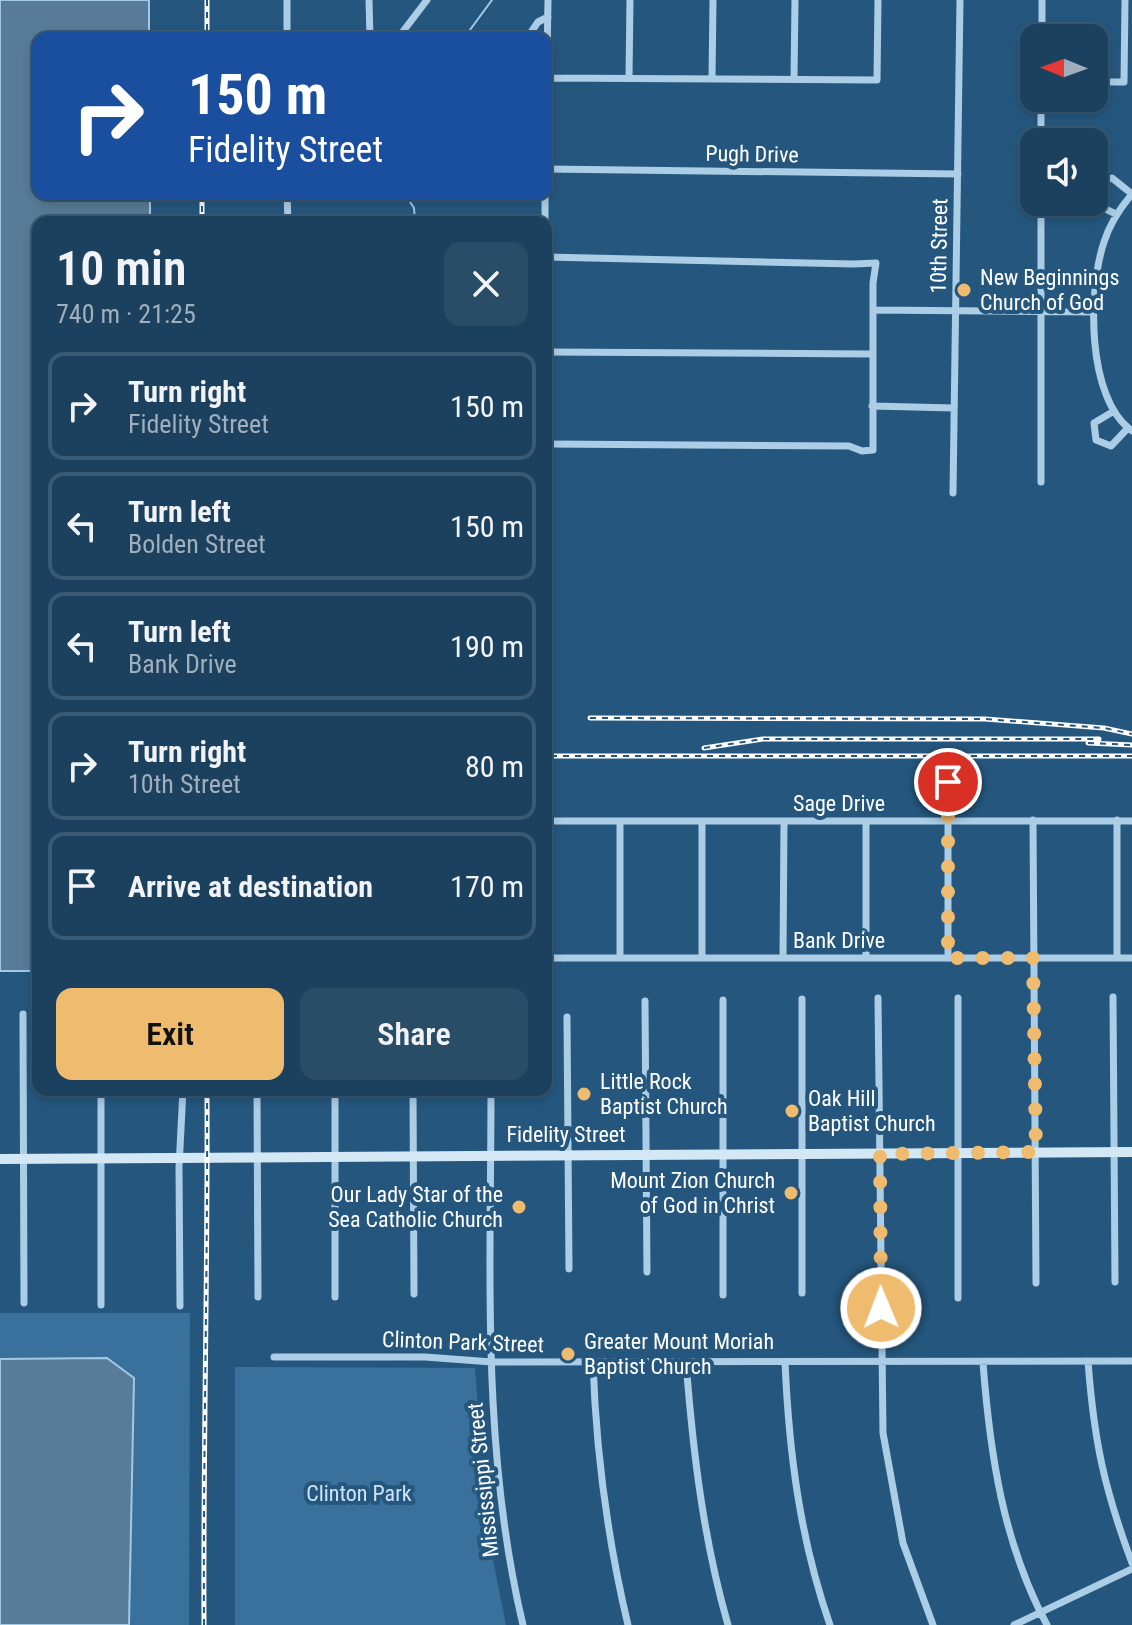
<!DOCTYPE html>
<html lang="en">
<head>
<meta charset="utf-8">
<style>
  :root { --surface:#1c415e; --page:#294c67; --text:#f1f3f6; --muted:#a0afbc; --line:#3a5a73; --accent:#efbb6f }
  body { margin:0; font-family:"Roboto Condensed",sans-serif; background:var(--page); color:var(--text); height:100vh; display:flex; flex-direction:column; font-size:30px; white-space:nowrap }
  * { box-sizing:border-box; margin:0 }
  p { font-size:26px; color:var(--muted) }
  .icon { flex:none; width:44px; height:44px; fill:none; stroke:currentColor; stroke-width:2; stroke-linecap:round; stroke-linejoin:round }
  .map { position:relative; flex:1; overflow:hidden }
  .details { position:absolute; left:32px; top:216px; width:520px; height:880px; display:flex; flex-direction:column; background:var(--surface); border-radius:16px; box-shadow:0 4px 12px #0003,0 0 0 2px var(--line) }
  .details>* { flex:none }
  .hud { position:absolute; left:32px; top:32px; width:520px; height:168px; border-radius:16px; box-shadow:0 4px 12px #0003,0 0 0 2px var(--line); background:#1a4fa0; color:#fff; overflow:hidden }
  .needle { width:52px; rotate:271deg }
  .controls { position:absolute; left:1020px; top:24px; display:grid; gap:16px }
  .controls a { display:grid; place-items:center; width:88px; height:88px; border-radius:16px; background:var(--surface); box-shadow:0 4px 12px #0003,0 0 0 2px var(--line); font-size:40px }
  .pin { position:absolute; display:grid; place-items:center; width:68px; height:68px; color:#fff; margin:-34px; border:4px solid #fff; border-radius:50%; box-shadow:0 2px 8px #0007 }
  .me { position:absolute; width:88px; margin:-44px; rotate:359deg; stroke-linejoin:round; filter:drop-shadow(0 0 6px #0008) }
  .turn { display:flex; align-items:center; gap:28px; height:168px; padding:0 24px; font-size:36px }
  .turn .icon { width:104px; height:104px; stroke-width:2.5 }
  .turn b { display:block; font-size:56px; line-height:68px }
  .round { display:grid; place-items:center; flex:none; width:84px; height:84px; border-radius:16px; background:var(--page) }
  .headline { display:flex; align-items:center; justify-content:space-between; height:136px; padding:0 24px }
  h1 { font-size:48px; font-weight:600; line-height:60px }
  .button { display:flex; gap:16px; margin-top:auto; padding:16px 24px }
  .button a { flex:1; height:92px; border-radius:16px; background:var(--accent); color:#111; font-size:32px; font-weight:600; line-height:92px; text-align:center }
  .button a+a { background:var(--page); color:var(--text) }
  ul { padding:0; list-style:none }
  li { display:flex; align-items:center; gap:24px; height:108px; margin:0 16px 12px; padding:0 8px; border:4px solid var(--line); border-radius:16px }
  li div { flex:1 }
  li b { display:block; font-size:30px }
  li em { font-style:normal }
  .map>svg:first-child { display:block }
  .green { fill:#39719c }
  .water { fill:#587c97; stroke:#9fc9e6; stroke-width:2 }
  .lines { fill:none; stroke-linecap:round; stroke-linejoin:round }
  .stream { stroke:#9fc9e6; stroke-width:2 }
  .minor { stroke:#abcde6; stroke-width:7 }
  .secondary { stroke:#d4e7f5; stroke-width:10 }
  .rail-casing { stroke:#fff; stroke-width:5 }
  .rail { stroke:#25577e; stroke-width:2; stroke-dasharray:6; stroke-linecap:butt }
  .route { stroke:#efbb6f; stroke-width:14; stroke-dasharray:0 25.2 }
  .poi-dot { fill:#efbb6f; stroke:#25577e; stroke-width:3 }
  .labels { text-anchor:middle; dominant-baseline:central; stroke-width:8; stroke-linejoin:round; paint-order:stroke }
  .street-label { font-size:22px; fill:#fff; stroke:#25577e }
  .poi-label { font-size:22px; fill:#fff; stroke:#25577e; text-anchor:start }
  .park-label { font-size:22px; fill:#cee4f5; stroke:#25577e }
</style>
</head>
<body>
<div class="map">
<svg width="1132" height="1625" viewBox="0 0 1132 1625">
  <rect width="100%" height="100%" fill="#25577e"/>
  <path class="green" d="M0 1313H190L189 1625H0Z
    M235 1367 475 1368 487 1530 506 1625H235Z"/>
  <path class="water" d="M0 0H149V38H38V194H150V222H38V971H0Z
    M107 1358 134 1378 129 1625H0V1359Z"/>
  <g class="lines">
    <path class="stream" d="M464 38 492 0
      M405 194 414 208 415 222"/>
    <path class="minor" d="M287 0V38
      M369 0 370 38
      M398 38 427 0
      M527 38 538 22 548 17
      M1042 38V0
      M546 78 877 80 878 0
      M629 78 630 0
      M712 79 713 0
      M794 79 795 0
      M1094 82H1124L1125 0
      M1041 98V142
      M546 118 548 0
      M546 169 958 174
      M1094 192 1099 182 1112 178 1132 194
      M287 194 288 222
      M1094 194 1099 206 1116 214
      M1132 194C1120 208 1110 223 1104 242 1088 290 1086 398 1132 431
      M1041 202V482
      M545 222V194
      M546 257 853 264 876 263 873 283V450L862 451 849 446 546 444
      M873 310 1094 312
      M546 352 872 354
      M872 406 954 408
      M1114 411 1094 423 1096 440 1111 446 1128 428
      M953 493 960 0
      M1033 820 1036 1283
      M546 821H1132
      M620 821V958
      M702 821V958
      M546 958H1132
      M783 958 784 821
      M866 958V821
      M948 958V782
      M1117 958V820
      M1113 997 1115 1282
      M878 998 883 1433 903 1543 933 1625
      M958 998V1298
      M802 999V1293
      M645 1001 647 1272
      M23 1014 24 1303
      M567 1017 569 1269
      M101 1090V1305
      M257 1090 258 1297
      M335 1090V1297
      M413 1090 414 1294
      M491 1090C491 1269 481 1449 523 1625
      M723 1295V1000
      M180 1306 179 1167 183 1090
      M274 1357H425L492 1362 1132 1361
      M1088 1361C1094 1441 1104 1488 1132 1563
      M593 1362C596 1453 607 1537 628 1625
      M686 1362C693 1451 703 1538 728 1625
      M785 1362C789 1453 800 1539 830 1625
      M983 1363C990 1454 1003 1543 1047 1625
      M1014 1625 1132 1569"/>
    <path class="secondary" d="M0 1159 1132 1152"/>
    <g class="rail-casing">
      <path id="rail" d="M207 0V38
        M202 194V222
        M590 718 985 719 1104 728 1132 734
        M1088 743 1132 745
        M704 748 763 739H1099
        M551 756H1132
        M204 1625C203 1447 208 1268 207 1090"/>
    </g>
    <use href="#rail" class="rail"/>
  </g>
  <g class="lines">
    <path class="route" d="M881 1308 880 1154 1036 1152 1033 958H948V782"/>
  </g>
  <g class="poi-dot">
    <circle cx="964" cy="290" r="8"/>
    <circle cx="584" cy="1094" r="8"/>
    <circle cx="792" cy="1111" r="8"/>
    <circle cx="791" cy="1193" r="8"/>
    <circle cx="519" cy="1207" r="8"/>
    <circle cx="568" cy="1354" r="8"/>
  </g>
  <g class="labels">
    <g class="street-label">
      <text transform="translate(752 154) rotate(1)">Pugh Drive</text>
      <text transform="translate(939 246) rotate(-89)">10th Street</text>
      <text x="839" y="803">Sage Drive</text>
      <text x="839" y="940">Bank Drive</text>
      <text x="566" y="1134">Fidelity Street</text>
      <text transform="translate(463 1342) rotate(2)">Clinton Park Street</text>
      <text transform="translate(483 1480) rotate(-96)">Mississippi Street</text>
    </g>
    <g class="poi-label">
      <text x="980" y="277">New Beginnings<tspan x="980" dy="25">Church of God</tspan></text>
      <text x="600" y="1081">Little Rock<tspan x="600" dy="25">Baptist Church</tspan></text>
      <text x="808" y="1098">Oak Hill<tspan x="808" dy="25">Baptist Church</tspan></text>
      <text x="775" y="1180" text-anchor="end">Mount Zion Church<tspan x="775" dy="25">of God in Christ</tspan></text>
      <text x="503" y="1194" text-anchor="end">Our Lady Star of the<tspan x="503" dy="25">Sea Catholic Church</tspan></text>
      <text x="584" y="1341">Greater Mount Moriah<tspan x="584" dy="25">Baptist Church</tspan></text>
    </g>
    <g class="park-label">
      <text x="359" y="1493">Clinton Park</text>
    </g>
  </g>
</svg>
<div class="controls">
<a><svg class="needle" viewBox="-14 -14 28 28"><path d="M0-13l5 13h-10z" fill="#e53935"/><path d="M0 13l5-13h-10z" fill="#a0afbc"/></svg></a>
<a><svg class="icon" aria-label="sound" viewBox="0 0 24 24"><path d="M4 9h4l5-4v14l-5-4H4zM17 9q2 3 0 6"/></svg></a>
</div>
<div class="pin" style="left:948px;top:782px;background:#d93025"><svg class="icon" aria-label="arrive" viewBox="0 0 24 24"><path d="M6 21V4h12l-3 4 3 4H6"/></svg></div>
<svg class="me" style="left:881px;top:1308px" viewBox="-20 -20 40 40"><circle r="17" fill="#efbb6f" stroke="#fff" stroke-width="3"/><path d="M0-11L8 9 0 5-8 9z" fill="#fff"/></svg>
<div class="hud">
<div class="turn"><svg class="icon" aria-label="right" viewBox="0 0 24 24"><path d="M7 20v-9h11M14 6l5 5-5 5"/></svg><div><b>150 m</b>Fidelity Street</div></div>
</div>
<section class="details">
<div class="headline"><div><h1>10 min</h1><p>740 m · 21:25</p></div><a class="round"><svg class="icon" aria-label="close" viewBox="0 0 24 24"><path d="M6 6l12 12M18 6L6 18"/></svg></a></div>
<ul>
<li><svg class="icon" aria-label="right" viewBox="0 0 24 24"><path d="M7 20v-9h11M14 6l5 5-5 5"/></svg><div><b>Turn right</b><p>Fidelity Street</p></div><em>150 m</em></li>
<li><svg class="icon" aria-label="left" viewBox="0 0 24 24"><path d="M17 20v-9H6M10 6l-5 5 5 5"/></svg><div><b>Turn left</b><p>Bolden Street</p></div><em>150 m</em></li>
<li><svg class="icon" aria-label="left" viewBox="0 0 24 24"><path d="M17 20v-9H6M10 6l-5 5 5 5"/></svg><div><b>Turn left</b><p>Bank Drive</p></div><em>190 m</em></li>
<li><svg class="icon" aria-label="right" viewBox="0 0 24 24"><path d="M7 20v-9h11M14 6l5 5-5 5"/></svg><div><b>Turn right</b><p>10th Street</p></div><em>80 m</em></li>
<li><svg class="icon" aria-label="arrive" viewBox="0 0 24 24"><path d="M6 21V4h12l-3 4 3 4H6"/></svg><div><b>Arrive at destination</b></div><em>170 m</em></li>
</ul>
<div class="button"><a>Exit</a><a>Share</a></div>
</section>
</div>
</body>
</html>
